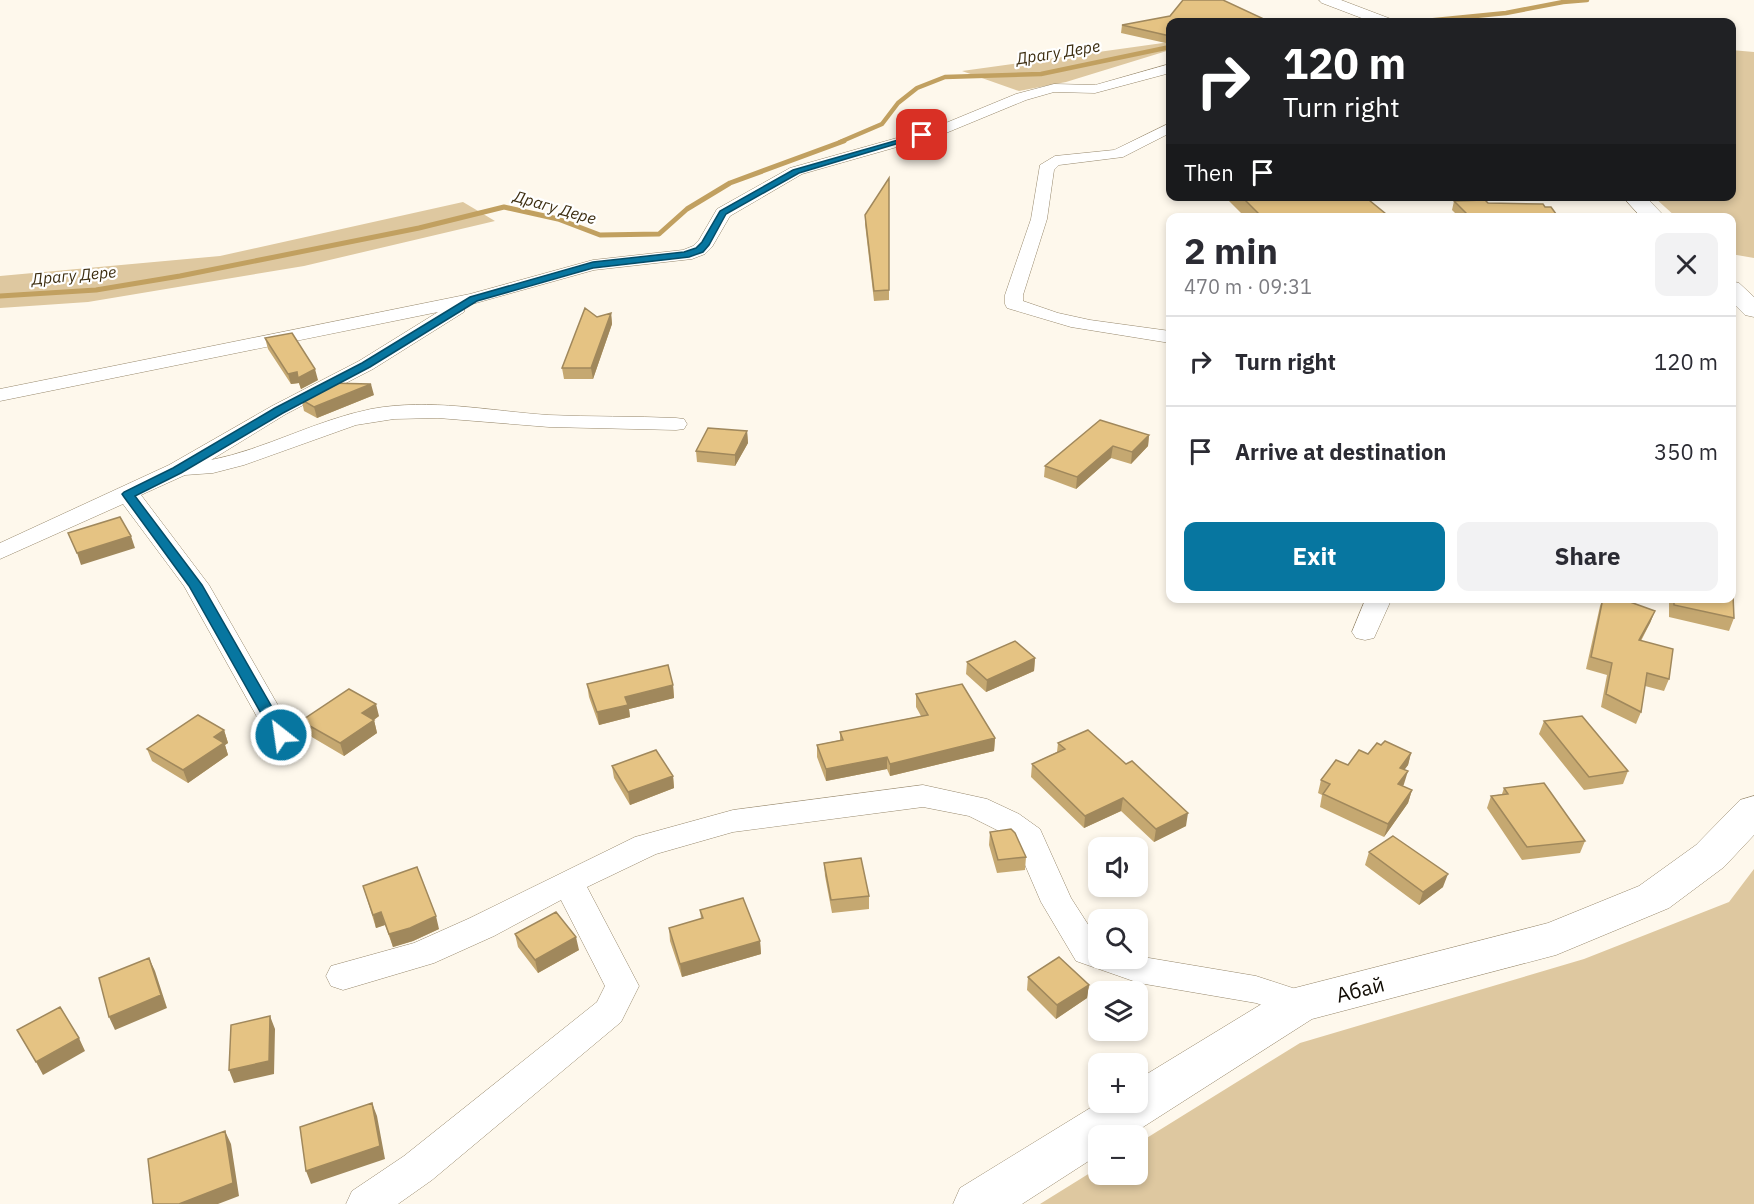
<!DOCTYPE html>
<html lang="en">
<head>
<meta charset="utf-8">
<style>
  :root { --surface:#fff; --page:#f2f2f3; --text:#2b2b33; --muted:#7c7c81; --line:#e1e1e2; --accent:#0776a0 }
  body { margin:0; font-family:"IBM Plex Sans",sans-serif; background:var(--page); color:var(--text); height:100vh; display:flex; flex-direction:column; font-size:22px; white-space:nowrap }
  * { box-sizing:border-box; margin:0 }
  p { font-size:20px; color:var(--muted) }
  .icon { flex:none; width:33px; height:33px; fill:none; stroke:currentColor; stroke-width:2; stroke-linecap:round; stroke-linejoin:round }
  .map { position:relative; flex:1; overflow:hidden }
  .side { position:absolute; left:1166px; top:213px; width:570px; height:390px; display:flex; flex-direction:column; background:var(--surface); border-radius:12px; box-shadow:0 3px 9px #0003 }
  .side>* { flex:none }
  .banner { position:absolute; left:1166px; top:18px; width:570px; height:183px; border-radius:12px; box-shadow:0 3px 9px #0003; background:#202124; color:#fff; overflow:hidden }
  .controls { position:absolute; left:1088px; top:837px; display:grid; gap:12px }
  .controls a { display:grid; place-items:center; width:60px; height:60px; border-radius:12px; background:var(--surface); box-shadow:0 3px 9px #0003; font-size:30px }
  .pin { position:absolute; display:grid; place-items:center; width:51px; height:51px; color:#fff; margin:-26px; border-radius:12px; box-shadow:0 3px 9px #0006 }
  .me { position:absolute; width:66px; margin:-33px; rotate:330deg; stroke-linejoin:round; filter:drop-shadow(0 0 4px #0008) }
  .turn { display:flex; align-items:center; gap:21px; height:126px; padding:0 18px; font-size:27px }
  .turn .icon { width:78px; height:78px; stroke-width:2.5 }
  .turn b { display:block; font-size:42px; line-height:51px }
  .then { display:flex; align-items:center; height:57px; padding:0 18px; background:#0003; gap:12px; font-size:22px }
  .round { display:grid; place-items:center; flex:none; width:63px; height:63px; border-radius:12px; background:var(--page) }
  .summary { display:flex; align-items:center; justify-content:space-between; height:102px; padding:0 18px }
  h1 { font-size:36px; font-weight:700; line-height:45px }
  .cta { display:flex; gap:12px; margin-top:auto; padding:12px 18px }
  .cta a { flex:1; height:69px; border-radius:12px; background:var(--accent); color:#fff; font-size:24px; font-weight:700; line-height:69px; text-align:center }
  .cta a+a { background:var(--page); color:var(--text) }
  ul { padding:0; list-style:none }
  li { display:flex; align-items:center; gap:18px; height:90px; padding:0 18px; border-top:2px solid var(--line) }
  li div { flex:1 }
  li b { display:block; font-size:22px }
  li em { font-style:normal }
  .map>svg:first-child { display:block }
  .green { fill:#dec8a0 }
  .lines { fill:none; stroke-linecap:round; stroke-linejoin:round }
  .stream-far1 { stroke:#c1a060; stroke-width:4.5 }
  .stream { stroke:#c1a060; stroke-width:5 }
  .street-casing { stroke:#97886c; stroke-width:1 }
  .secondary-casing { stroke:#97886c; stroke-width:1 }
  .street { fill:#fff; fill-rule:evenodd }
  .secondary { fill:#fff; fill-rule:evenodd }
  .wall { fill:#c5a871 }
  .shaded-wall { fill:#a0885c }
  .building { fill:#e5c383; stroke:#a0885c; stroke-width:1.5 }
  .route { fill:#0776a0; stroke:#054d68; stroke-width:1.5 }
  .labels { text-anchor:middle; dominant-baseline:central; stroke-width:4.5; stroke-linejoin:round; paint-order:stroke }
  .far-water-label { font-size:16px; font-style:italic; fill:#3d2e11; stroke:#fff }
  .near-street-label { font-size:21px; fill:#100b03; stroke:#fff }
</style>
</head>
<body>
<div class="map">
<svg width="1754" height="1204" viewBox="0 0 1754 1204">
  <rect width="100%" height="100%" fill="#fef8ec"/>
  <path class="green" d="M1170 42V50L1066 82 1019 91 962 71Z
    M1731 50 1754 52V258L1731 254V218L1676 217 1654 197 1731 196Z
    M463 202 495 221 304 266 88 302 0 308V276L220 256Z
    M1754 869V1204H1040L1098 1168V1174H1137V1144L1300 1043 1584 959 1729 902Z"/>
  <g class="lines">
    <path class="stream-far1" d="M1415 22 1506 13 1563 2 1587 0
      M840 142 882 124 898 103 917 88 945 77 1041 74 1170 47"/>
    <path class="stream" d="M0 296 96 290 180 276 419 228 504 207 558 219 600 235 659 234 687 209 730 183 844 141"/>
    <g class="street-casing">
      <path id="street" d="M1170 64V73L1095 93 1054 92 1026 100 946 133 802 174 730 216 712 247 705 254 692 259 594 270 465 306 464 312 373 369 286 414 211 460C266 449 316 420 371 409 430 398 490 411 548 415 591 417 634 416 676 418L684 419 687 424 684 429 676 430 549 427 438 418 394 419 356 425 244 465 213 473 185 475 141 495 209 585 295 735 291 742 281 745 271 742 184 586 123 504 0 559V543L169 465 272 406 359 361 438 312 0 401V389L470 294 593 260 683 250 693 246 699 240 717 209 790 168 936 127 1016 94 1054 84 1095 85Z
        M1170 123V133L1123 157 1059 165 1054 170 1047 219 1023 295V301L1058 313 1090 320 1170 331V343L1071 327 1007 308 1005 304V295L1031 219 1040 165 1055 156 1114 150Z
        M1366 598H1392L1374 638 1365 640 1356 638 1352 632Z
        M923 785 987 799 1019 814 1040 829 1071 898 1098 940V958H1137V956L1256 976 1311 994 1316 1004 1311 1014 1299 1018 1256 1003 1139 983 1076 961 1041 902 1016 844 997 830 969 816 923 807 733 832 656 854 587 887 639 986 621 1022 432 1180 398 1204H346L352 1191 404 1156 597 1002 605 986 561 900 494 936 434 963 343 990 331 986 326 976 331 966 414 943 470 918 635 837 733 810Z"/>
    </g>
    <g class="secondary-casing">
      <path id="secondary" d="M1319 0H1341L1391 19 1393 22H1372L1322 3Z
        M1622 196H1645L1666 218H1642Z
        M1731 281 1739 283 1754 297V317L1745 315 1731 301Z
        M1754 796V835L1724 867 1669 908 1556 955 1312 1019 1129 1136H1098V1155L1022 1204H953L960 1188 1100 1102H1137V1080L1283 991 1548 923 1639 886 1696 845 1740 800Z"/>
    </g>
    <use href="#street" class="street"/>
    <use href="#secondary" class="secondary"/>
  </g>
  <path class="wall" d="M1170 16 1266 20V22H1170V44L1121 33 1122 25Z
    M1224 196H1364L1386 214 1385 218H1246Z
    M1454 201 1545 207 1559 218H1460L1452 210Z
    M865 215 889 290V300L874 301 865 224Z
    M611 313 612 324 593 379H564L562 368 597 317Z
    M265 338 318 380 301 389 299 383 291 384 268 349Z
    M374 395 317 418 304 411 301 397Z
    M747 431 748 443 735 466 697 462 696 451Z
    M1149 435 1148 446 1131 464 1111 458 1076 489 1044 477 1045 466Z
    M1603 598H1619L1655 611 1650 623 1641 641 1669 679 1664 691 1645 686 1641 712 1636 724 1601 707 1607 675 1586 669 1600 606Z
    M1669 598H1731L1734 618 1729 631 1669 617Z
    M1035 658 1034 671 986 692 966 674 967 662Z
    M587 684 673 685 674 698 629 709 630 717 599 725 589 697Z
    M916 694 995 738 994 751 890 776 887 769 826 781 817 757V745L840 740V732L921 716 916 707Z
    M379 716 374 720 377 733 344 756 305 733 301 721Z
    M1544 721 1628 771 1623 784 1584 790 1539 734Z
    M224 730 228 743 225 745 228 755 188 783 152 761 147 749Z
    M1058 743 1186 826 1154 842 1121 811 1084 828 1031 777 1032 764 1057 752Z
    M1381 745 1411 753 1408 765 1404 770V784L1403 786 1412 790 1408 803 1384 837 1320 807 1322 795 1318 793 1321 780 1368 754Z
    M612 766 673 776 674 788 630 805 614 778Z
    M1504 788 1585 841 1580 853 1522 860 1487 808 1491 796 1502 794Z
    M990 832 1026 857 1025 870 997 873 989 845Z
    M1369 852 1443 887 1419 905 1365 865Z
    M824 863 869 896V909L832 913 825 876Z
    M363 886 439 929 413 941 393 947 385 925 376 928Z
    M700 910 760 941 761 954 682 977 670 941 669 928 701 919Z
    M515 934 579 950 538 973 518 947Z
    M1028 977 1089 985 1087 998 1056 1019 1027 990Z"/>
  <path class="shaded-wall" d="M1386 214 1385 218H1353Z
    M611 313 612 324 593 379 591 368Z
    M315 369 318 380 301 389 299 383 291 384 288 374Z
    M371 384 374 395 317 418 314 407Z
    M747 431 748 443 735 466V455Z
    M1149 435 1148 446 1131 464 1132 452Z
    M1113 446 1111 458 1076 489 1077 477Z
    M131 536 135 548 81 565 77 553Z
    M1655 611 1650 623 1634 652 1639 640Z
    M1035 658 1034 671 986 692 987 680Z
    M673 685 674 698 629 709 630 717 599 725 597 712 625 697Z
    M376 704 379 716 365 726 362 713Z
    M374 720 377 733 344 756 340 743Z
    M224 730 228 743 225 745 228 755 188 783 183 770 214 737Z
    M995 738 994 751 890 776V764Z
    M1411 753 1408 765 1396 781 1400 768Z
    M887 757V769L826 781V769Z
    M1408 771 1404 784 1395 797 1398 784Z
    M673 776 674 788 630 805 628 792Z
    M1412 790 1408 803 1384 837 1388 824Z
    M1123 798 1121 811 1084 828 1085 816Z
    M1188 813 1186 826 1154 842 1156 829Z
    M1448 874 1443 887 1419 905 1423 892Z
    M381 912 385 925 376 928 373 915Z
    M436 916 439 929 413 941 393 947 389 934Z
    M576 937 579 950 538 973 535 960Z
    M760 941 761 954 682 977 680 964Z
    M149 958 155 971 167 1008 115 1030 109 1017Z
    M1089 985 1087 998 1056 1019 1057 1005Z
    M270 1016 275 1029 274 1074 234 1083 229 1070Z
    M79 1038 85 1051 43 1075 36 1062Z
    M372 1103 377 1116 385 1159 311 1184 306 1171Z
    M225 1131 231 1144 239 1196 218 1204H179Z"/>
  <path class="building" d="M1183 0H1223L1266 20 1259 22H1170V36L1122 25 1170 16Z
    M889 178V290L874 291 865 215Z
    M1241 196H1364L1386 214 1353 218H1263Z
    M1485 200 1488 203 1543 204 1545 207H1551L1559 218H1471L1454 201Z
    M585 308 597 317 611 313 591 368H562Z
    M292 333 315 369 298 378 297 372 288 374 265 338Z
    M327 383 371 384 314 407 302 400 301 397Z
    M1100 420 1149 435 1132 452 1113 446 1077 477 1045 466Z
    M708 428 747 431 735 455 696 451Z
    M120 517 131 536 77 553 68 533Z
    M1731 532H1732L1731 592Z
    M1731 594 1733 595 1734 618 1674 605V598H1731Z
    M1603 598H1619L1655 611 1639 640 1673 649 1669 679 1647 673 1641 712 1606 694 1612 663 1591 657Z
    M1015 641 1035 658 987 680 967 662Z
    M668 665 673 685 625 697 628 705 597 712 587 684Z
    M962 684 995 738 890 764 887 757 826 769 817 745 843 740 840 732 928 715 916 694Z
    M349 689 376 704 362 713 374 720 340 743 301 721Z
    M198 715 224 730 214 737 224 743 183 770 147 749Z
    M1582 716 1628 771 1589 777 1544 721Z
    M1088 730 1126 764 1132 761 1188 813 1156 829 1123 798 1085 816 1032 764 1065 749 1058 743Z
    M1385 741 1411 753 1400 768 1408 771 1398 784 1412 790 1388 824 1323 794 1330 784 1321 780 1336 760 1348 765 1359 750 1368 754 1377 743 1381 745Z
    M656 750 673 776 628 792 612 766Z
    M1544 783 1585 841 1527 847 1491 796 1508 794 1504 788Z
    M1011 829 1015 833 1026 857 998 860 990 832Z
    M1393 836 1448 874 1423 892 1369 852Z
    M861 858 869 896 831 900 824 863Z
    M417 867 436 916 410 928 389 934 381 912 373 915 363 886Z
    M743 898 760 941 680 964 669 928 703 918 700 910Z
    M556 912 576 937 535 960 515 934Z
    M1059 957 1089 985 1057 1005 1028 977Z
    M149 958 161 995 109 1017 99 978Z
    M60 1007 79 1038 36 1062 17 1030Z
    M270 1016 269 1061 229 1070 231 1025Z
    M372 1103 380 1146 306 1171 300 1127Z
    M225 1131 233 1183 179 1204H153L148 1159Z"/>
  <path class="route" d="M919 134 926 135 799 173 726 214 709 245 703 252 689 257 593 268 477 301 370 367 283 413 181 473 135 496 202 585 288 735 286 738H275L189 586 124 497 122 494 124 492 173 468 275 408 362 363 470 297 593 262 684 252 696 248 702 242 720 211 793 170Z"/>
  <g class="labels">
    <g class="far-water-label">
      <text transform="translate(1058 52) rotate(-9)">Драгу Дере</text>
      <text transform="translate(555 207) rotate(16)">Драгу Дере</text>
      <text transform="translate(74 275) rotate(-5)">Драгу Дере</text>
    </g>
    <g class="near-street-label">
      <text transform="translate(1360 989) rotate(-14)">Абай</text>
    </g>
  </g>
</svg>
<div class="controls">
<a><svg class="icon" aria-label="sound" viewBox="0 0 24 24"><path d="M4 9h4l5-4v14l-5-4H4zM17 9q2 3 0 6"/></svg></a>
<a><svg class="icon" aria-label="search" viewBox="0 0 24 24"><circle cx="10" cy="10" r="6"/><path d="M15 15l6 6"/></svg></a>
<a><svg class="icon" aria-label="layers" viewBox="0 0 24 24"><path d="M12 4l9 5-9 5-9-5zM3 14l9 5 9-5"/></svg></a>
<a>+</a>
<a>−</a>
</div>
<div class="pin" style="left:922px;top:135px;background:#d93025"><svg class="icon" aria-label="arrive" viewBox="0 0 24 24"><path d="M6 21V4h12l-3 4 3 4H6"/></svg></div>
<svg class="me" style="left:281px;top:735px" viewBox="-20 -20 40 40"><circle r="17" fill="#0776a0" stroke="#fff" stroke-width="3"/><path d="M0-11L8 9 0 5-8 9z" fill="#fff"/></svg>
<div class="banner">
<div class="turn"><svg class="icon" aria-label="right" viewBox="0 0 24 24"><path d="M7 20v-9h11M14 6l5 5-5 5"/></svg><div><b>120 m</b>Turn right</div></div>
<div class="then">Then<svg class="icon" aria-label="arrive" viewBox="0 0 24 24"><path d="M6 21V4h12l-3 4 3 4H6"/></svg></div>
</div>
<section class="side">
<div class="summary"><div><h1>2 min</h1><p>470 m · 09:31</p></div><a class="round"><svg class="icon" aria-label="close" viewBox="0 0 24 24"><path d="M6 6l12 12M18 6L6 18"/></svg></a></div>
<ul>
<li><svg class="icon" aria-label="right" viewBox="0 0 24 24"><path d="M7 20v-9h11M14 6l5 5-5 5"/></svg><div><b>Turn right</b></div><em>120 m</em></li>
<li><svg class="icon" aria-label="arrive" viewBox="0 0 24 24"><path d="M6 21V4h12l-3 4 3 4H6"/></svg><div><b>Arrive at destination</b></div><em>350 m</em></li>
</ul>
<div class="cta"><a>Exit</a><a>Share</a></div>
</section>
</div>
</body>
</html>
